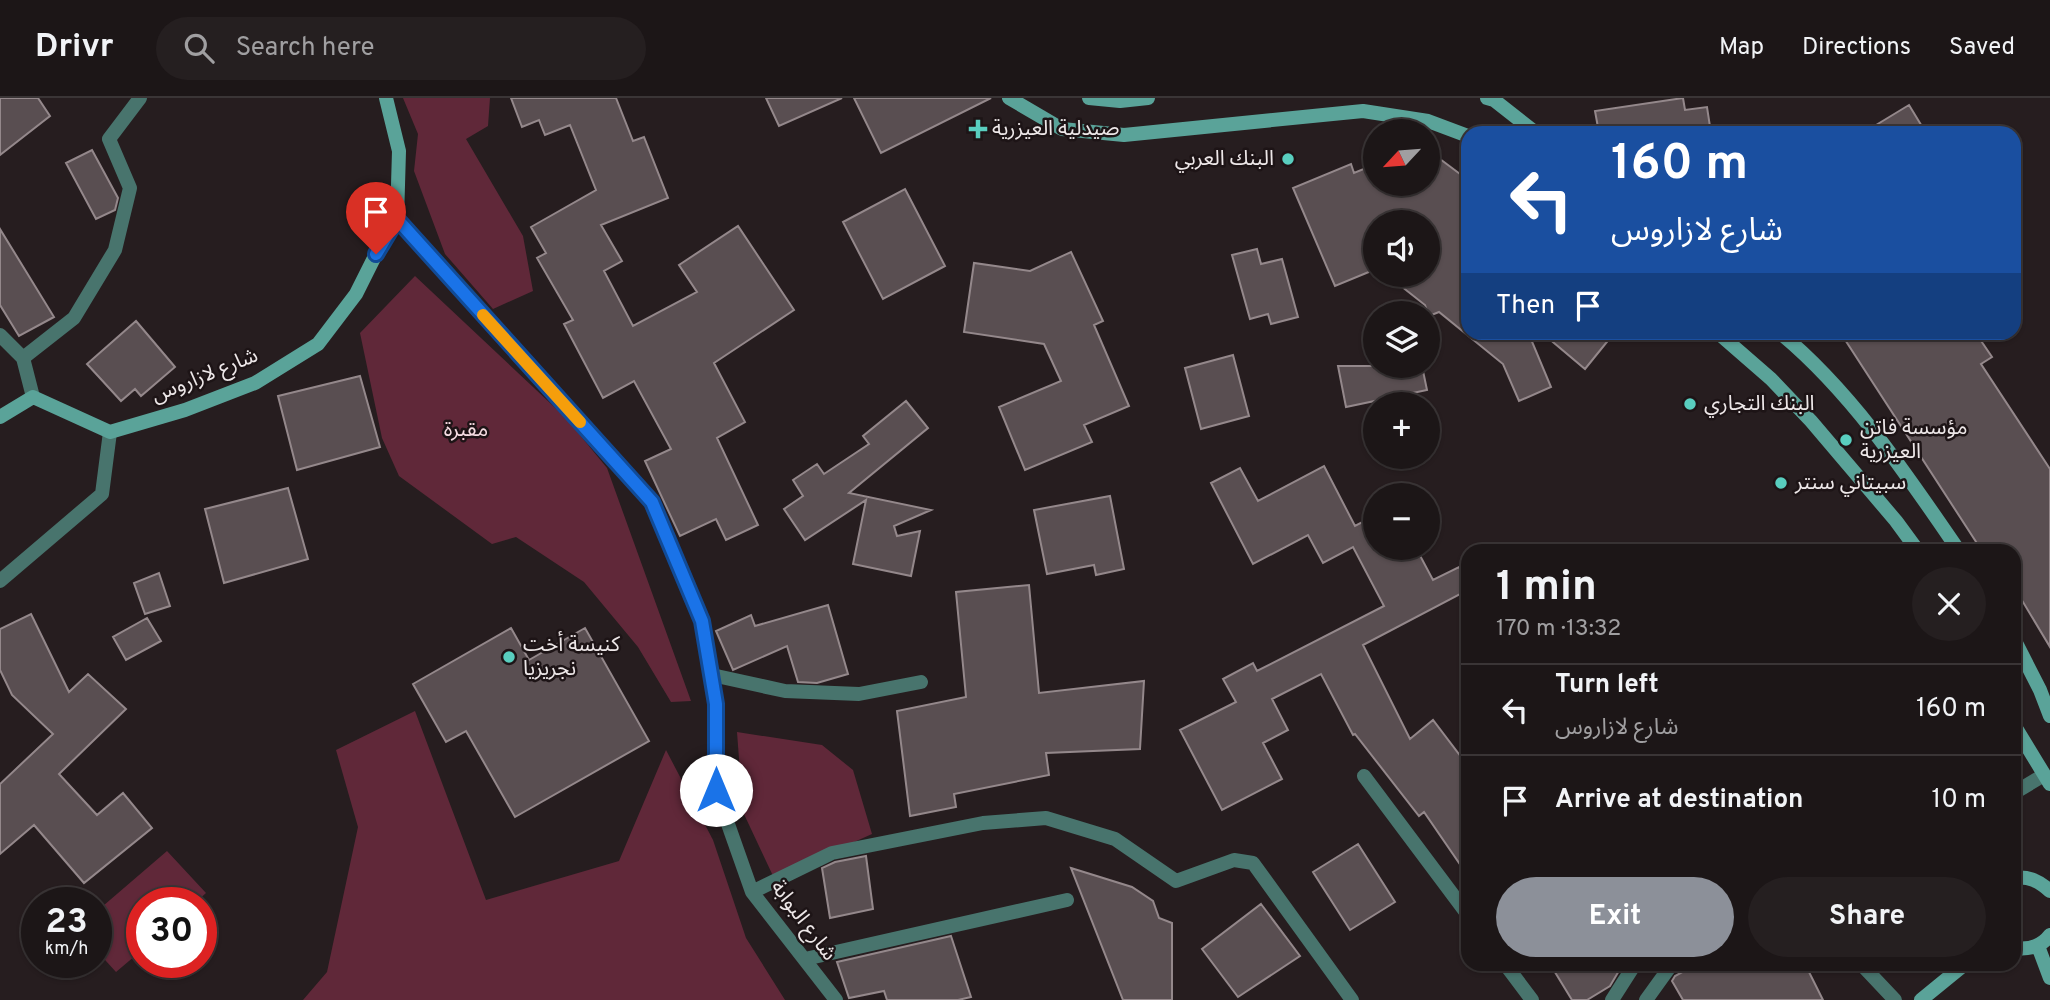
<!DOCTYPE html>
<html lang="en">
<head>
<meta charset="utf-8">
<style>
  :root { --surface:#1c1617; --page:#251f20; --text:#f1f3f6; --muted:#a09fa1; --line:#3a3536; --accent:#8c9099 }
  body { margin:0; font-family:Overpass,"Noto Sans Arabic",sans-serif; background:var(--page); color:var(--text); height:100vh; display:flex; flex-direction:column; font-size:26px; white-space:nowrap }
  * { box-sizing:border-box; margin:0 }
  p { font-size:23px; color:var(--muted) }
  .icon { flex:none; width:38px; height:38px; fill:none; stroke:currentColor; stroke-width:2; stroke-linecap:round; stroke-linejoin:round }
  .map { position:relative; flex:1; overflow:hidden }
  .panel { position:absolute; left:1461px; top:446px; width:560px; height:427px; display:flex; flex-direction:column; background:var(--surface); border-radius:21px; box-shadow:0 2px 5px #0004,0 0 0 2px var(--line) }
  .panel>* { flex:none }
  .banner { position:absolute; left:1461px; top:28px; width:560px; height:214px; border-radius:21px; box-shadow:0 2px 5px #0004,0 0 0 2px var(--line); background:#1a4fa0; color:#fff; overflow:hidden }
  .needle { width:46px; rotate:244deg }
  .buttons { position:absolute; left:1363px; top:21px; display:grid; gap:14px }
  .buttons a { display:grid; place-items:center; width:77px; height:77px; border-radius:50%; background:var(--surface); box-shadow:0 2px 5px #0004,0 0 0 2px var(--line); font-size:35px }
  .speed { position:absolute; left:21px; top:789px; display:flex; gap:14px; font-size:35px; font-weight:700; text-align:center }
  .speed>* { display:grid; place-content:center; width:91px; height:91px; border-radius:50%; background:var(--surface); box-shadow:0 2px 5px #0004,0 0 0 2px var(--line); line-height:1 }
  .speed small { font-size:18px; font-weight:400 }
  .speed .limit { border:10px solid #d22; background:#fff; color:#111 }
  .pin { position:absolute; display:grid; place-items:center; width:60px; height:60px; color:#fff; margin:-72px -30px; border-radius:50% 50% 50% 0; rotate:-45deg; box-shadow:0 0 7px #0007 }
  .pin .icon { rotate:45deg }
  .me { position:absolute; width:77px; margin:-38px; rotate:0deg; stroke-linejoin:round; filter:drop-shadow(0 0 5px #0008) }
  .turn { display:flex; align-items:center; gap:24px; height:147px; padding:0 35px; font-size:32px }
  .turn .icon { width:91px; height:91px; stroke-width:2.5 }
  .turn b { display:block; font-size:49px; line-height:60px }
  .then { display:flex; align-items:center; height:66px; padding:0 35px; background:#0003; gap:14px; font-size:26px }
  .round { display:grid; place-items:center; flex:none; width:74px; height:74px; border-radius:37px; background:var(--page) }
  .overview { display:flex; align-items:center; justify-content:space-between; height:119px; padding:0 35px }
  h1 { font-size:42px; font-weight:700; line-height:52px }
  .action { display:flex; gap:14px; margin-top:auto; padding:14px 35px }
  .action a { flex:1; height:80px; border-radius:42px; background:var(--accent); color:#fff; font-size:28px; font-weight:700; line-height:80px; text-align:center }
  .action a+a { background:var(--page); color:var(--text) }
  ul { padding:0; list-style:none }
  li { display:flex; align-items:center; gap:21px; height:91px; padding:0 35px; border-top:2px solid var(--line) }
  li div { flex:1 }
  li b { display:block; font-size:26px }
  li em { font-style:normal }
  header { display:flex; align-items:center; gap:42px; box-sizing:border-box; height:98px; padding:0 35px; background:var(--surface); border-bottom:2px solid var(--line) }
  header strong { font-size:33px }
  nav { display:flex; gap:38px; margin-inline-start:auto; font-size:24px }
  .search { width:490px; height:63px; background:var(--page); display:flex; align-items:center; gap:18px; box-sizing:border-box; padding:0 24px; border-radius:38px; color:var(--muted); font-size:26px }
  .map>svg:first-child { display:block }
  .green { fill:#602839 }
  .building { fill:#594e51; stroke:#94888b; stroke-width:2 }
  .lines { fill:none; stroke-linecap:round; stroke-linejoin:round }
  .street { stroke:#48746d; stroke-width:14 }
  .secondary { stroke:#5aa399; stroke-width:14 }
  .route-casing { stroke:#114b97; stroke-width:18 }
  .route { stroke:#1a73e8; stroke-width:12 }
  .slow { stroke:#f59e0b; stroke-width:12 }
  .poi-dot { fill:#59cebf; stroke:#1d1416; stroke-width:2.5 }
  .labels { text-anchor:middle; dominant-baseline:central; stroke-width:5; stroke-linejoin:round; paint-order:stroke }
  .poi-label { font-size:21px; fill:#ede7e8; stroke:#1d1416; text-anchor:start }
  .street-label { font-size:21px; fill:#ede7e8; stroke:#1d1416 }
  .park-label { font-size:21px; fill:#f5dce2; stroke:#1d1416 }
</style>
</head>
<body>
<header>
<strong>Drivr</strong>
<div class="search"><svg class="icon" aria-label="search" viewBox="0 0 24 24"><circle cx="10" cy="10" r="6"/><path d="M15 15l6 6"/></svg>Search here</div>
<nav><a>Map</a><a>Directions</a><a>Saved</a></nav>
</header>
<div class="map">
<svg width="2050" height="902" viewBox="0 0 2050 902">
  <rect width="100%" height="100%" fill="#261d1f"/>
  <path class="green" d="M403 0H490L488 28 466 41 523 138 533 193 493 211 445 156 414 73 418 36Z
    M415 178 566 320 607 370 691 603 671 604 638 549 584 484 516 439 492 446 399 378 382 340 360 235Z
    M415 613 486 802 619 763 666 652 713 742 746 840 785 902H303L327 874 358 729 336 652Z
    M737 634 822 647 853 672 872 736 774 780 743 714Z
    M167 753 206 795 195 805H142V852L116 874 96 852V814Z"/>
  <path class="building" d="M0 0H38L50 18 0 57Z
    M511 0H616L633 43 644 39 668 100 601 127 622 163 604 173 633 228 697 194 679 167 738 128 794 212 714 265 745 324 717 340 758 427 726 442 716 421 680 438 645 363 671 351 634 283 603 300 564 226 573 222 537 160 546 155 531 129 596 92 570 27 545 37 539 22 522 29Z
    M766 0H842L779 28Z
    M854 0H991L881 55Z
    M1683 0 1685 12 1707 9 1711 35H1599L1595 13Z
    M1909 7 1926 35H1863Z
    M92 52 118 100 115 112 96 121 66 65Z
    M1428 52 1468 82V234H1528L1551 289 1519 303 1503 266 1439 214 1429 218 1425 207 1387 177H1428V124H1376V171L1335 188 1293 90 1351 66 1354 75 1376 66V86H1428Z
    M905 91 945 168 883 201 843 124Z
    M0 131 54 219 19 238 0 207Z
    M1257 151 1261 166 1282 161 1298 219 1271 226 1268 216 1250 221 1232 157Z
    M1071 154 1103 223 1094 227 1129 308 1084 327 1092 344 1025 372 999 309 1061 283 1044 246 964 234 974 165 1030 173Z
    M136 223 175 269 141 298 135 291 121 303 87 266Z
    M1541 234H1615L1585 271Z
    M1840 234H1975L1992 259 1981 266 2050 371V549L2014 489V453H1982Z
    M1233 257 1249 318 1201 331 1185 270Z
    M1338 268H1422L1427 292 1346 309Z
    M360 278 380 349 297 372 278 298Z
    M906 303 928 330 849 395 931 412 894 428 897 438 920 433 911 478 853 466 866 402 805 442 784 411 803 398 793 382 817 366 824 376 869 346 863 338Z
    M1324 368 1355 428 1376 417V450H1416L1433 482 1459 469 1468 488V492L1363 547 1410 641 1433 622 1468 668V778L1424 714 1419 718 1355 636 1353 637 1321 576 1272 601 1288 632 1263 645 1282 681 1222 712 1180 632 1236 604 1223 581 1253 565 1257 573 1384 508 1353 449 1323 465 1308 437 1253 466 1211 385 1240 370 1258 403Z
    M288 390 308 461 224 485 205 411Z
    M1110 398 1124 471 1096 477 1094 467 1047 476 1034 412Z
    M159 475 170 508 145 516 134 485Z
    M1029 487 1039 595 1144 583 1140 651 1046 655 1049 677 954 696 956 709 910 718 897 613 966 599 956 494Z
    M828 507 848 576 817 585 798 584 787 548 733 572 716 533 751 517 755 528Z
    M31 516 69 594 88 576 126 611 59 676 97 717 123 695 152 730 84 785 34 727 0 756V686L53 636 12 597 0 572V531Z
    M147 520 161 543 126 562 113 539Z
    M511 530 529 562 585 530 649 643 515 719 466 633 446 644 413 586Z
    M1358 746 1395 804 1350 832 1313 774Z
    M866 758 873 811 830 820 822 770 835 764Z
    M1071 770 1132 789 1153 803 1159 820 1172 825V902H1123Z
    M1261 806 1300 858 1238 899 1202 851Z
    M951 838 971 899 958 902H887L884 893 849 900 837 864Z
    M1550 866H1623L1610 888 1587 902H1572Z
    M1697 866H1805L1823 902H1683L1672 883 1675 878Z"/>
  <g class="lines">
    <path class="street" d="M397 121 652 404 702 523 716 606V692L752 794 836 902
      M0 237 23 260 33 299
      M23 260 74 220 115 152 130 90 109 41 140 0
      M0 483 102 396 110 334
      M712 577 785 593 859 596 921 584
      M1364 678 1468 817
      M2014 695 2044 677
      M752 794 832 755 983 725 1046 720 1115 741 1176 783 1234 762 1253 765 1352 902
      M805 861 1067 802
      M1505 866 1532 902
      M1861 866 1895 902
      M1612 902 1635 866
      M1646 902 1672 866"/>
    <path class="secondary" d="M1009 0 1062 31 1124 37 1363 13 1428 23 1468 38
      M1089 0 1120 3 1148 0
      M1487 0 1494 2 1536 35
      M1717 234 1771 281 1811 323 1896 423 1918 453
      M1779 234C1851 293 1907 377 1959 453
      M0 319 33 299 110 334 185 312 255 285 318 246 356 196 376 156 397 121 399 53 386 0
      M2014 541 2040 592 2050 618
      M2014 627 2050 686
      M2014 780C2029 778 2039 783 2050 793
      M2038 848 2050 880
      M2014 850C2028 852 2041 849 2050 837
      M1921 902 1965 866"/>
  </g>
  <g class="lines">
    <g class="route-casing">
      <path id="route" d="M376 156 397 121 652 404 702 523 716 606V692"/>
    </g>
    <use href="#route" class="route"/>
    <path class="slow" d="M483 217 580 324"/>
  </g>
  <g class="poi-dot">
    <path d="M974.5 20.5h7v7h7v7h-7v7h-7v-7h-7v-7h7z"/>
    <circle cx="1288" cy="61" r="7"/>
    <circle cx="1690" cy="306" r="7"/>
    <circle cx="1846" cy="342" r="7"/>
    <circle cx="1781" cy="385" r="7"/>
    <circle cx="509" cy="559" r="7"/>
  </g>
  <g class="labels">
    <g class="poi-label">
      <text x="992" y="31">صيدلية العيزرية</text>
      <text x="1274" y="61" text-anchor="end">البنك العربي</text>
      <text x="1704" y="306">البنك التجاري</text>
      <text x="1860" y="330">مؤسسة فاتن<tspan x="1860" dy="24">العيزرية</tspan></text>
      <text x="1795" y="385">سبيتاني سنتر</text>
      <text x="523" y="547">كنيسة أخت<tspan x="523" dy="24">نجريزيا</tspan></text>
    </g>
    <g class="street-label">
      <text transform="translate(205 278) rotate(-22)">شارع لازاروس</text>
      <text transform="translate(803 823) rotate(53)">شارع البوابة</text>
    </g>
    <g class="park-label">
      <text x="466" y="332">مقبرة</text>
    </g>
  </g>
</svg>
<div class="buttons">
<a><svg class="needle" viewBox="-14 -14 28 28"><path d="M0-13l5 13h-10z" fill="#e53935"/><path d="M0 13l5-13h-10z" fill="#a09fa1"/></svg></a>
<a><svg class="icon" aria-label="sound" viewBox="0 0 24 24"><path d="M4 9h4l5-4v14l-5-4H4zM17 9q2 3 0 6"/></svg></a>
<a><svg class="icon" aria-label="layers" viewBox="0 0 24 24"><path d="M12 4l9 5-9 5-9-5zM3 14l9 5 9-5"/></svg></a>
<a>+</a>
<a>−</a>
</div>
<div class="speed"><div>23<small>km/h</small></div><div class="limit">30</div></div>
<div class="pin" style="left:376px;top:156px;background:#d93025"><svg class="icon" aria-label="arrive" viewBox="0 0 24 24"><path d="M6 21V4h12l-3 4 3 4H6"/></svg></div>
<svg class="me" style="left:716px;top:692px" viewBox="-20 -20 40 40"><circle r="19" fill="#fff"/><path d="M0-13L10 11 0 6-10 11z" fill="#1a73e8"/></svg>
<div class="banner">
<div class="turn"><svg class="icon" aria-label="left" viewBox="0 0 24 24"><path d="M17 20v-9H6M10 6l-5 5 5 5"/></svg><div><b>160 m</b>شارع لازاروس</div></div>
<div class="then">Then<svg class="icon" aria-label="arrive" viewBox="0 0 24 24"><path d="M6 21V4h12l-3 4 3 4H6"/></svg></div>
</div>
<section class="panel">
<div class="overview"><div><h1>1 min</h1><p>170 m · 13:32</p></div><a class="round"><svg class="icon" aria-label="close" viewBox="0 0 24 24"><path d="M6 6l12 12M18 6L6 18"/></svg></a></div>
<ul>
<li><svg class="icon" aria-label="left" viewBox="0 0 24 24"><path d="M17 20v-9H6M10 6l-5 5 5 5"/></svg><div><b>Turn left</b><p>شارع لازاروس</p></div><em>160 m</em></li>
<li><svg class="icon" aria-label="arrive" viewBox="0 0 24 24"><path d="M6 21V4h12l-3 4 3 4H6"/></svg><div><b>Arrive at destination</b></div><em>10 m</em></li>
</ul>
<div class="action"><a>Exit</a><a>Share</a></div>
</section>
</div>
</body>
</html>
